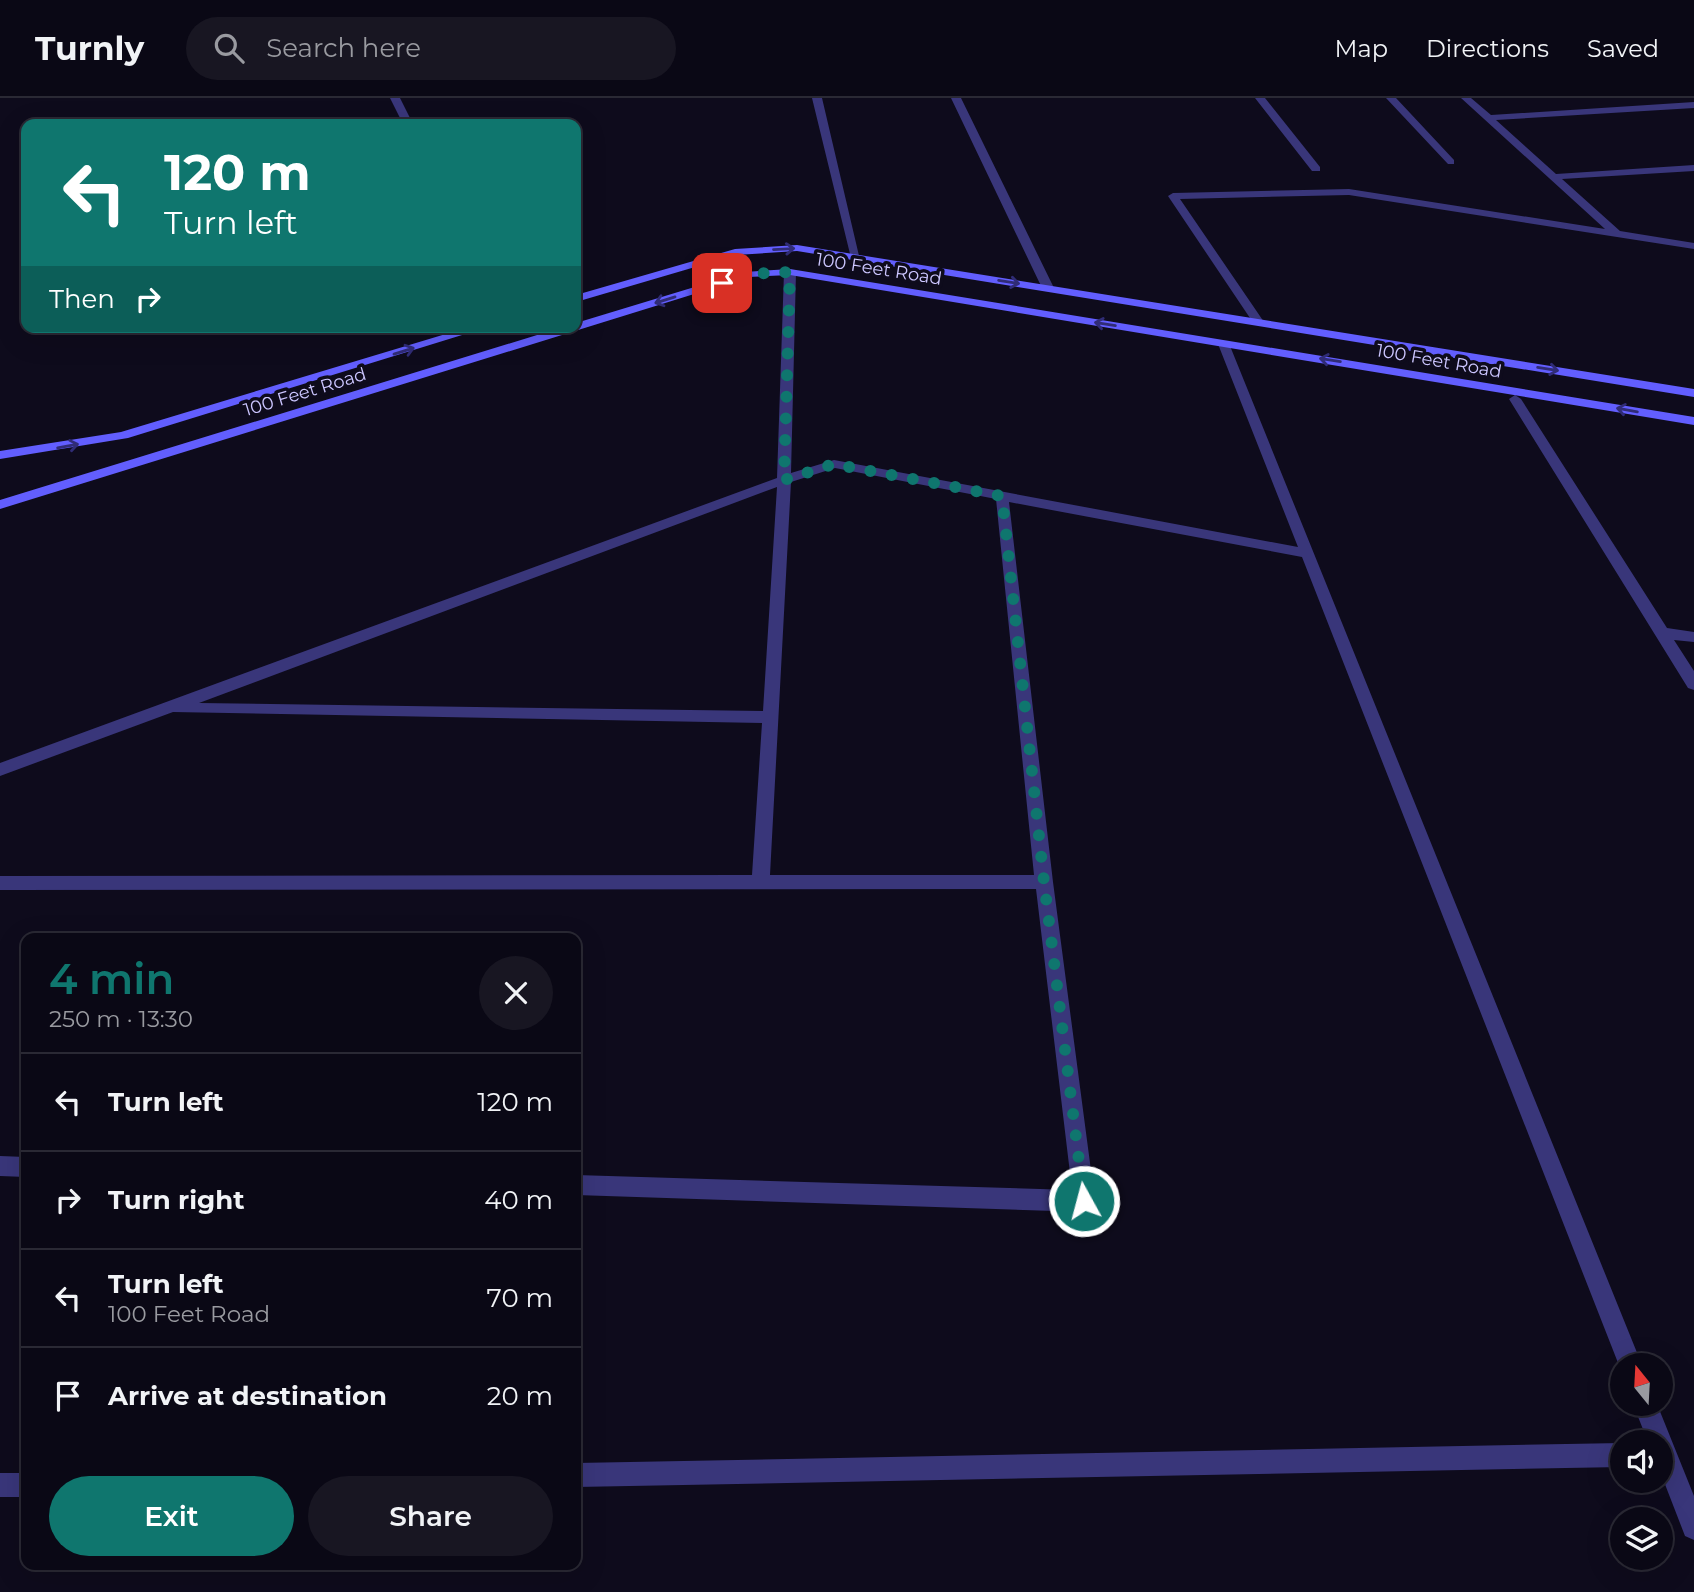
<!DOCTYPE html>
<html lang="en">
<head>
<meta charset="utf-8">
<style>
  :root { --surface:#0a0815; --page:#181622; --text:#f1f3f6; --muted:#999aa0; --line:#2a2934; --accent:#0f766e }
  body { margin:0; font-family:Montserrat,sans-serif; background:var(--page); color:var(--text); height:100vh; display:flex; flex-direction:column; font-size:26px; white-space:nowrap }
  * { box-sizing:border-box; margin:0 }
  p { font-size:23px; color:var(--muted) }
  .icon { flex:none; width:38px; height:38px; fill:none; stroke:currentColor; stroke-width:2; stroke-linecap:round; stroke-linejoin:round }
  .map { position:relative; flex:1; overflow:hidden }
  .details { position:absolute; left:21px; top:835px; width:560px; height:637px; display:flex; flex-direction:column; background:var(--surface); border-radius:14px; box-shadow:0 7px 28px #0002,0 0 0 2px var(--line) }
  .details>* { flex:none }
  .top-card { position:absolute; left:21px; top:21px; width:560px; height:214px; border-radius:14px; box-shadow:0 7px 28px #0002,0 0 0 2px var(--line); background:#0f766e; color:#fff; overflow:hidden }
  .needle { width:46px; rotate:342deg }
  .buttons { position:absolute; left:1610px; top:1255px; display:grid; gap:14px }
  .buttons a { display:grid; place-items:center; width:63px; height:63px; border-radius:50%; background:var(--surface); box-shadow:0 7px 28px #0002,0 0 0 2px var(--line); font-size:35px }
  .pin { position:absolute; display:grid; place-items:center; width:60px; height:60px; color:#fff; margin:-30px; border-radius:14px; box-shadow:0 4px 10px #0006 }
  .me { position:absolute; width:77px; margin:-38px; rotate:353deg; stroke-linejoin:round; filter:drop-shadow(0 0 5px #0008) }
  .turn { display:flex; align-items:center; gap:24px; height:147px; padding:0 28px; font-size:32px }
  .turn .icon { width:91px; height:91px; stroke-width:2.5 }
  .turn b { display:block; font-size:49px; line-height:60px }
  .then { display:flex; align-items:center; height:66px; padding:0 28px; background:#0003; gap:14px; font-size:26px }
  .round { display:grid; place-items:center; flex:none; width:74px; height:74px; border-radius:37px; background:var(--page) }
  .summary { display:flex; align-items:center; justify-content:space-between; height:119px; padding:0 28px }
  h1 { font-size:42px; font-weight:600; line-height:52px; color:var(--accent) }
  .primary-button { display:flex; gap:14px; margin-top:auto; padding:14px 28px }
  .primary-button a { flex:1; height:80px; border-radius:42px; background:var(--accent); color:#fff; font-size:28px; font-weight:600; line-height:80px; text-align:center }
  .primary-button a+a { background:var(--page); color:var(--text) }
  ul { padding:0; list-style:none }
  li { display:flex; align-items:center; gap:21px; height:98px; padding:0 28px; border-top:2px solid var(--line) }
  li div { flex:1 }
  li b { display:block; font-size:26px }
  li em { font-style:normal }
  header { display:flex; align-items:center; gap:42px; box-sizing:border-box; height:98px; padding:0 35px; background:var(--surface); border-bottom:2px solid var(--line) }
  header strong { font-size:33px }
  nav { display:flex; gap:38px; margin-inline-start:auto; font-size:24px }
  .search { width:490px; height:63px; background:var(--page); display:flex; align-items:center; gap:18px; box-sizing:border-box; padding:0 24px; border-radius:38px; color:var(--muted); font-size:26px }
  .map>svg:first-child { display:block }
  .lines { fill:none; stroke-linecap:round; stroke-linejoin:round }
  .street { fill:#39367a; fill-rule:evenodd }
  .secondary { fill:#625efe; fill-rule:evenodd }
  .oneway { stroke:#302c76 }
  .route { stroke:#0f766e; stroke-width:12; stroke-dasharray:0 21.6 }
  .labels { text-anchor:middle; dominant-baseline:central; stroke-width:7; stroke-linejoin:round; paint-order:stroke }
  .far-street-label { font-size:18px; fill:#ccc6ff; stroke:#0e0b1c }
</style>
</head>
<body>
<header>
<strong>Turnly</strong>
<div class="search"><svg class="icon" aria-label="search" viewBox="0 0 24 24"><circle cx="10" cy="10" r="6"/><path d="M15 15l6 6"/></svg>Search here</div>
<nav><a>Map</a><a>Directions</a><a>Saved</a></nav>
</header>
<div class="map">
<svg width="1694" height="1494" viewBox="0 0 1694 1494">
  <rect width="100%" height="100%" fill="#0e0b1c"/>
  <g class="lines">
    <path class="street" d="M390 0H400L413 26H403Z
      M812 0H822L860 162 851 160Z
      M951 0H961L1054 190 1052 192 1042 190Z
      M1255 0H1265L1320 69V73H1312Z
      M1386 0H1396L1454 62V66H1448Z
      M1461 0H1471L1491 17 1694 4V10L1496 22 1556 76 1694 67V73L1562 81 1620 133 1694 145V151L1349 97 1180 101 1264 224 1258 227 1254 226 1168 98 1173 95 1349 91 1605 131Z
      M790 171 796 174 791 375 834 362 1298 449 1218 246 1228 243 1642 1267H1622V1275L1302 459 1009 404 1053 784 1095 1103 1092 1110 1084 1114 576 1097V1077L1072 1092 1036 791 0 792V778L752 777 762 625 173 614 0 678V665L777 380 784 174ZM835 370 996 401 1034 777H770L791 384ZM777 389 763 613 199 605Z
      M1515 297 1521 301 1667 530 1694 534V544L1674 542 1694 573V592L1688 590 1509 301Z
      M0 1058 26 1059V1079L0 1078Z
      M1633 1306H1657L1694 1398V1442L1685 1438 1661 1376V1344H1648Z
      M1622 1345V1369L576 1389V1365Z
      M0 1375H26V1399H0Z"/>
    <path class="secondary" d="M797 147 1694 291V299L797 153 736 157 576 204V197L735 151Z
      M790 171 1694 319V327L790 177 749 179 0 411V402L563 229H576V225L744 174Z
      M469 229H488L128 340 0 361V353L121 334Z"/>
  </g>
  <defs><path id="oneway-shaft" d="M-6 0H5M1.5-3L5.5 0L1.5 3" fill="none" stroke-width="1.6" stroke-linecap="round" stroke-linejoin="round" transform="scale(1.75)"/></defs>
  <g class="oneway">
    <use href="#oneway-shaft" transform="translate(784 151) rotate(-3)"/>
    <use href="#oneway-shaft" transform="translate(1009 184) rotate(9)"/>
    <use href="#oneway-shaft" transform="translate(665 202) rotate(163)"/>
    <use href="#oneway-shaft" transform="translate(1105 226) rotate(-171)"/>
    <use href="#oneway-shaft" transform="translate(404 253) rotate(-17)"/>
    <use href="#oneway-shaft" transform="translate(1330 262) rotate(-171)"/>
    <use href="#oneway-shaft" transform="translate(1548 271) rotate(9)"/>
    <use href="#oneway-shaft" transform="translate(1627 312) rotate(-170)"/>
    <use href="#oneway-shaft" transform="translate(68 348) rotate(-10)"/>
  </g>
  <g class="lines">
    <path class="route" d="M722 185 748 176 790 174 784 382 834 366 1002 398 1044 784 1084 1103"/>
  </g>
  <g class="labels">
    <g class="far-street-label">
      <text transform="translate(879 171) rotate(9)">100 Feet Road</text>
      <text transform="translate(1439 263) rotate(10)">100 Feet Road</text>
      <text transform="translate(305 294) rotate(-17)">100 Feet Road</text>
    </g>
  </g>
</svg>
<div class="buttons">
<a><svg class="needle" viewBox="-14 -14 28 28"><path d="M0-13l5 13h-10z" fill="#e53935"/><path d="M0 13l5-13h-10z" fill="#999aa0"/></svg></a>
<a><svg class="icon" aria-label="sound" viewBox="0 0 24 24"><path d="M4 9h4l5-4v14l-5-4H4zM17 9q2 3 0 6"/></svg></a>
<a><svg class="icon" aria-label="layers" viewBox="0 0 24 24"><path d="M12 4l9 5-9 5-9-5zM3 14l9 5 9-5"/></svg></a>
</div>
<div class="pin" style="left:722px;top:185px;background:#d93025"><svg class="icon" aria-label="arrive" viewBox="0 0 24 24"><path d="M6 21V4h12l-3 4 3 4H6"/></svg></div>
<svg class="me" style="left:1084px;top:1103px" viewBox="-20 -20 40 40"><circle r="17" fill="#0f766e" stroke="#fff" stroke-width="3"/><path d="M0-11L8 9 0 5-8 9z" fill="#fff"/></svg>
<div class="top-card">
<div class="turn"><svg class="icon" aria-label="left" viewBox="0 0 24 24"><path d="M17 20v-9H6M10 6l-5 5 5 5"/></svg><div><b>120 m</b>Turn left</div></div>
<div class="then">Then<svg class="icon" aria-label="right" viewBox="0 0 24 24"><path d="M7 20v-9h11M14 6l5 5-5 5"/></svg></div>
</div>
<section class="details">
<div class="summary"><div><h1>4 min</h1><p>250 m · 13:30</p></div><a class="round"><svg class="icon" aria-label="close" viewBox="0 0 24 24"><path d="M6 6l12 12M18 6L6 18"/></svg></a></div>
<ul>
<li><svg class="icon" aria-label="left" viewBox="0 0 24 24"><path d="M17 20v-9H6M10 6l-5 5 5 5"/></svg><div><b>Turn left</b></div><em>120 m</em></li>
<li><svg class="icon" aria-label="right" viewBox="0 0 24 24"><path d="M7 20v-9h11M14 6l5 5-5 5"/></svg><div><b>Turn right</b></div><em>40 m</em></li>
<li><svg class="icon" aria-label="left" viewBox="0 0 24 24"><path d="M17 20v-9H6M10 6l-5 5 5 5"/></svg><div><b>Turn left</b><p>100 Feet Road</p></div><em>70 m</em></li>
<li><svg class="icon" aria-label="arrive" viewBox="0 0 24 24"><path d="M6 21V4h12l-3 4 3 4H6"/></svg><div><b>Arrive at destination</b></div><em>20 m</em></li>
</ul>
<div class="primary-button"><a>Exit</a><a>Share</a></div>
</section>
</div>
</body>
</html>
